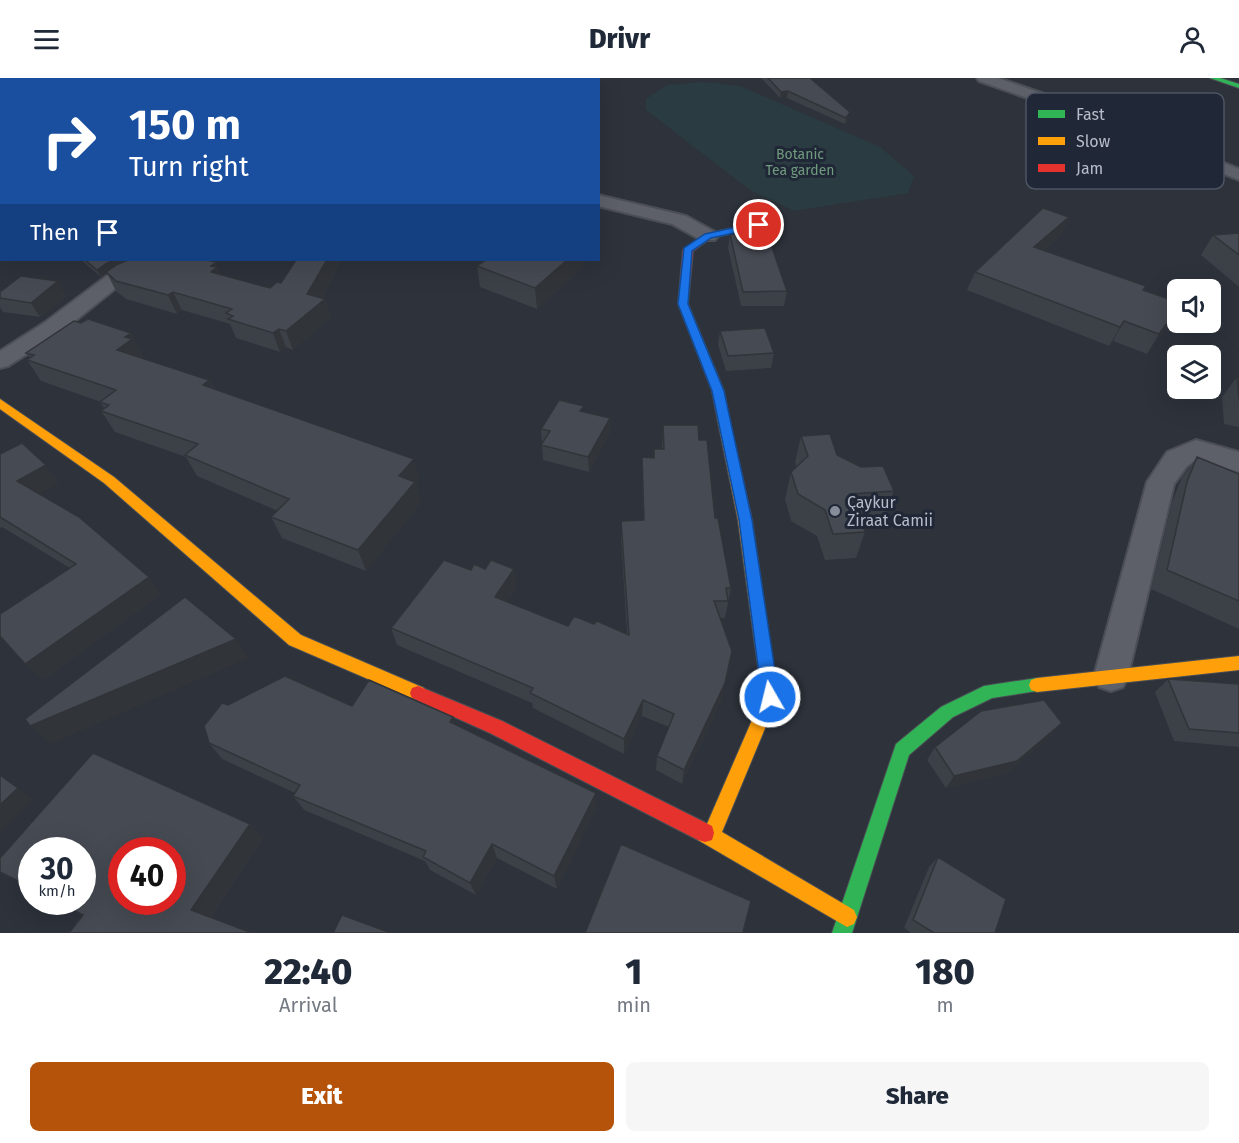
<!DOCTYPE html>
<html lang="en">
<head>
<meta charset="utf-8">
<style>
  :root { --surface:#fff; --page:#f6f6f7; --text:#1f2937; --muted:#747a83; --accent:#b45309 }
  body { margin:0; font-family:"Fira Sans",sans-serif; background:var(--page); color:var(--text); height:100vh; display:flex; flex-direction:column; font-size:22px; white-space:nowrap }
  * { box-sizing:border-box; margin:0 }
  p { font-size:20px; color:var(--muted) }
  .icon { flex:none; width:33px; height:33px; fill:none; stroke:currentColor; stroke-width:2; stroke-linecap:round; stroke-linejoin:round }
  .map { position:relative; height:855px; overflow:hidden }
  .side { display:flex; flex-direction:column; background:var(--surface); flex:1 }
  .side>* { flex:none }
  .top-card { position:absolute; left:0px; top:0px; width:600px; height:183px; box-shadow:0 6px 24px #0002; background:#1a4fa0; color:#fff; overflow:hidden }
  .fabs { position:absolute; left:1167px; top:201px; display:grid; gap:12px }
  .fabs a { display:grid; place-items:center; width:54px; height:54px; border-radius:9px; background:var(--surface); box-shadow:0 6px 24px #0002; font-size:30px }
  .speed { position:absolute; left:18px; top:759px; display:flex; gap:12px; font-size:30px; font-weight:700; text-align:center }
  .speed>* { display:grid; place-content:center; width:78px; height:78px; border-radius:50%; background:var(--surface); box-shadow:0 6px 24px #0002; line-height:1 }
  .speed small { font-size:15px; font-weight:400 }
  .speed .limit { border:9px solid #d22; background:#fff; color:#111 }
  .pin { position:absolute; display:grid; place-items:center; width:51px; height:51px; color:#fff; margin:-26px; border:3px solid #fff; border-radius:50%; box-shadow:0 2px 6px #0007 }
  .me { position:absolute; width:66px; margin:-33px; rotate:352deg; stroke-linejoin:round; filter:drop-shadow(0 0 4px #0008) }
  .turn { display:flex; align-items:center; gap:21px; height:126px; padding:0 30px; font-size:27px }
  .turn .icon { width:78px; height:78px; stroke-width:2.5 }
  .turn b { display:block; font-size:42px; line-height:51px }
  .then { display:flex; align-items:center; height:57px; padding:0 30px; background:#0003; gap:12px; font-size:22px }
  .eta { display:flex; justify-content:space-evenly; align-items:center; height:102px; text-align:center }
  .eta b { font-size:36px; font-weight:800; line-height:42px }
  .action { display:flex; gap:12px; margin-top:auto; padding:12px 30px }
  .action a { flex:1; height:69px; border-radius:9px; background:var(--accent); color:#fff; font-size:24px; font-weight:800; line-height:69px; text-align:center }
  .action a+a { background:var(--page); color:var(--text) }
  header { display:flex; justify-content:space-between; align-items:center; height:78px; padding:0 30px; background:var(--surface); font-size:27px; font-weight:800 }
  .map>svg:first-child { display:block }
  .green { fill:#2a3b41 }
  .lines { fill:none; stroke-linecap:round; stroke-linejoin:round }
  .street-casing { stroke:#4b4e55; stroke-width:4 }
  .fast-casing { stroke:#4b4e55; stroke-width:2 }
  .slow-casing { stroke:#4b4e55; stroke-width:2 }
  .jam-casing { stroke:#4b4e55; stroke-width:2 }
  .street { fill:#5d6068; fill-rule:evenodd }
  .fast { fill:#30b455; fill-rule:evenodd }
  .slow { fill:#ff9f0a; fill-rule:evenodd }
  .jam { fill:#e5322d; fill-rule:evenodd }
  .wall { fill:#3c4047; fill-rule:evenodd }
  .shaded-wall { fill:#313439 }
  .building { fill:#464a52; stroke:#313439; stroke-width:1.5; fill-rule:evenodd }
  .route { fill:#1a73e8; stroke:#114b97; stroke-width:1.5 }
  .poi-dot { fill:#878c99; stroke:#202736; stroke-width:2 }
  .labels { text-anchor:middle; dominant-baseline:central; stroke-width:6; stroke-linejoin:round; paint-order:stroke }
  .far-park-label { font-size:14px; fill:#709b7e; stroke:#202736 }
  .poi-label { font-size:16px; fill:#b8bdcb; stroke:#202736; text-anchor:start }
  .key { fill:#202736; stroke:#4e5463; stroke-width:1.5 }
  .key-label { font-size:16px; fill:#b8bdcb }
</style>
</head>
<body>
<header><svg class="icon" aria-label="menu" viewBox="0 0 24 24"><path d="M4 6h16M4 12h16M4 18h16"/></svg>Drivr<svg class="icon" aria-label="person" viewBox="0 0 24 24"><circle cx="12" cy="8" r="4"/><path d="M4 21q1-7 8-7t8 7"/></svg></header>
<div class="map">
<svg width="1239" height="855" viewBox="0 0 1239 855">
  <rect width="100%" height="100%" fill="#2d323b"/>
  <path class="green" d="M703 4 740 8 880 69 914 98 908 115 794 133 750 112 646 32V21L667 7Z"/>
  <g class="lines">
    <g class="street-casing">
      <path id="street" d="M496 0H513L514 2H497Z
        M534 0H550L533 2Z
        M977 0H998L1099 35 1239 91V102L1087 41 979 3Z
        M598 117 686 138 715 154 718 158 715 162H701L672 146 598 128Z
        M141 182H168L165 186 126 202 60 255 8 288 0 290V273L44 245 112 194Z
        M1196 362 1239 374V394L1199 381 1187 388 1174 406 1128 598 1123 609 1111 613 1099 609 1094 598 1147 404 1167 374Z"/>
    </g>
    <g class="fast-casing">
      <path id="fast" d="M1210 0H1220L1239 6V10Z
        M1037 600 1043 602 1045 607 1043 612 992 620 953 639 909 677 852 855H832L896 666 941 629 984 608Z"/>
    </g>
    <g class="slow-casing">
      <path id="slow" d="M0 321 114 399 301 557 424 610 426 615 424 620 418 622 412 620 289 567 104 405 0 331Z
        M723 335 729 339 752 442 778 619 722 754 854 832 857 839 854 846 847 849 698 762 696 755 698 748 707 746 762 619 738 442 717 339Z
        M1239 578V592L1037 614 1031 612 1029 607 1031 602 1037 600Z"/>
    </g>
    <g class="jam-casing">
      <path id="jam" d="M759 144 762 145V149L711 160 693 173 688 226 724 313 729 339 723 343 717 339 712 313 678 226 683 172 705 156Z
        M418 608 502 643 712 748 714 755 712 762 705 764 698 762 490 655 412 620 410 615 412 610Z"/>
    </g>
    <use href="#street" class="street"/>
    <use href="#fast" class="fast"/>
    <use href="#slow" class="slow"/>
    <use href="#jam" class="jam"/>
  </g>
  <path class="wall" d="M761 0H810L849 40 845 46 787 20H780Z
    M1069 139 1061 157 1044 172 1143 212 1169 245 1147 276 1113 263 1109 268 967 212 975 194Z
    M735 150 787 213 784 228H741L728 170 730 156H735Z
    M1239 155V209L1201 177 1213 157Z
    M81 182H207L222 197 270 210 281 205 296 182H342L322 220 325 221 331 239 293 272 286 269 280 274 236 260 230 246 182 232 177 236 126 221 116 213 107 195 101 199Z
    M477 188 583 189 537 231 480 209Z
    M0 214 67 218 40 239 3 234 0 229Z
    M81 245 131 255 142 276 141 277 143 281 209 302 214 310 420 402 416 407 421 425 366 493 282 460 271 439 278 433 197 398 186 379 115 354 101 333 104 330 100 324H101L41 303 27 282 30 280 26 275Z
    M720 253 774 275 771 290 726 293 718 267Z
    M1237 299H1239V349L1224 346 1222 319Z
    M584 334 610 340V355L589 394 543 382 541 351Z
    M663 347 699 362 731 510 725 540H720L722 621 682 706 656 692 657 678 669 649 642 638 624 676 533 630 532 625 397 567 391 550 517 508 507 524 568 548 594 546 627 556 621 461V443L643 442 642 379 654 380V371H662Z
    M801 358 837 377 894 413 884 440 861 441 865 454 856 480 825 482 817 458 791 443 785 421 791 394 796 389 795 384Z
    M0 376 59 405 40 416 161 516 43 602 70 490 2 449 0 450Z
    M1197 379 1239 396V551L1151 511 1172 424 1182 399Z
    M1168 601 1239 606V669L1174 663 1155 614Z
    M228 627 352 628 456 647 597 729 557 811 497 780 476 817 430 792 425 783 304 732 293 718 295 715 222 681 209 665Z
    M1062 645 1051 658 1007 695 946 710 927 682 935 669Z
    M93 675 250 746 263 760 211 839 252 855H69L82 837 55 824H82V772H32V811L0 795V780ZM122 772H172V824H122Z
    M938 779 995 855H911L904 850 929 789Z"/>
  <path class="shaded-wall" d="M788 13 787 20H780L781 14Z
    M850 34 849 40 845 46 846 40Z
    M1069 139 1061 157 1026 187 1034 169Z
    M116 182H138L111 192 101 199 97 192 107 185Z
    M327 182H342L318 227 325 221 331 239 293 272 286 253Z
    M567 182H583V189L537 231 535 210Z
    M216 184 224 202 211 194V188Z
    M58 203 67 218 40 239 31 225Z
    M173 214 182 232 177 236 168 217Z
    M1178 231 1169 245 1147 276 1159 256Z
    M1124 243 1113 263 1109 268 1120 249Z
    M279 251 286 269 280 274 273 255Z
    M131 255 142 276 141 277 144 283 117 272 125 259Z
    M209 302 220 323 203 307Z
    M610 340V355L589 394 588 379Z
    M414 381 420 402 416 407 421 425 366 493 358 472 399 398Z
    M46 387 59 405 32 421 17 403Z
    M514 491 517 508 499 536 495 519Z
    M149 499 161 516 43 602 25 586Z
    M236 561 249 580 51 666 30 648Z
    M732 573 722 621 682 706 684 692Z
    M643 622 642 638 624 676V661Z
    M453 639 459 655 450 644Z
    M1062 645 1051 658 1007 695 946 710 954 698Z
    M18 710 34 721 0 755V727Z
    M596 715 597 729 557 811 554 798Z
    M250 746 263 760 208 843 191 832Z
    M492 766 497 780 476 817 470 805Z"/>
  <path class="building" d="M768 0H810L850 34 846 40 788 13 781 14Z
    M1043 130 1069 139 1034 169 1146 208 1143 212 1178 224V230L1159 256 1124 243 1120 249 975 194Z
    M765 149 787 213 743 214 730 156H737L735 150Z
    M1239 155V177L1213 157Z
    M85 182H116L107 185 97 192Z
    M128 182H207L216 184 211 188 217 189 211 194 270 210 277 204 281 205 296 182H327L307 216 325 221 286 253 279 251 273 255 228 241 233 238 226 235 232 231 173 214 168 217 116 203 106 194 118 186Z
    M486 182H567L535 210 477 188Z
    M21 198 58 203 31 225 0 220V214Z
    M88 241 131 255 125 259 132 261 117 272 209 302 203 307 414 381 399 398 415 404 358 472 271 439 289 421 185 377 198 366 101 333 109 327 100 324 116 312 27 282 34 277 26 275 74 243 81 245Z
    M765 250 774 275 728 278 720 253Z
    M1237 299H1239V321Z
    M559 322 584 328 580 333 610 340 588 379 541 367 550 353 541 351Z
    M663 347H698L699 362H707L715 440H718L731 510H726L728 523H714L732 573 725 605 684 692 657 678 674 636 643 622 624 661 530 615 533 610 391 550 444 482 471 492 474 486 485 491 491 482 514 491 495 519 568 548 574 538 594 546 597 543 629 557 621 443 644 442 642 379 654 380V371H664Z
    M830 356 837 377 861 389 883 388 894 413 851 416 865 454 833 456 825 432 798 416 791 394 808 378 801 358Z
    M22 365 46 387 17 403 79 439 149 499 25 586 0 558V536L76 486 0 439V376Z
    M1197 379 1239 396V523L1167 492 1187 404Z
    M185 519 236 561 30 648 25 641Z
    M285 598 352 628 369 602 453 639 450 644 596 715 554 798 492 766 470 805 423 779 426 773 293 718 300 707 209 665 204 648 222 625 228 627Z
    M1168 601 1239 606V655L1189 651Z
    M1044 622 1062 645 1017 683 954 698 935 669 981 633Z
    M93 675 250 746 191 832 252 855H69L83 837 57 824H82V772H32V810L0 794V780ZM122 772H172V824H122Z
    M0 697 18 710 0 727Z
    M621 766 751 823 743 854 744 855H585Z
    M938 779 1006 821 995 855H934L913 842Z
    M342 837 391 855H333Z"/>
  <path class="route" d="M759 144 764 147 762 149 711 160 692 173 688 226 724 313 752 442 779 619 776 624 770 626 764 624 762 619 739 442 712 313 678 226 684 170 705 156Z"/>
  <circle class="poi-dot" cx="835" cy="433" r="6"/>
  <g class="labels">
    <g class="far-park-label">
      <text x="800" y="76">Botanic<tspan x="800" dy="16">Tea garden</tspan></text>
    </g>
    <g class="poi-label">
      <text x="847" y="424">Çaykur<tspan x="847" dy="18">Ziraat Camii</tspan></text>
    </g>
  </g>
  <rect x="1026" y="15" width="198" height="96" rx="9" class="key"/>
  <rect x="1038" y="32" width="27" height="8" fill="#30b455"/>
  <rect x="1038" y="59" width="27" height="8" fill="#ff9f0a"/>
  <rect x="1038" y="86" width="27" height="8" fill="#e5322d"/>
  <g class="key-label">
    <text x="1076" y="42">Fast</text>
    <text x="1076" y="69">Slow</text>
    <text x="1076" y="96">Jam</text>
  </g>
</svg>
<div class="fabs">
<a><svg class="icon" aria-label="sound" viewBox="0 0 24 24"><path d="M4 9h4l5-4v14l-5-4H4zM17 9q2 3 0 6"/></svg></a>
<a><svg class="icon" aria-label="layers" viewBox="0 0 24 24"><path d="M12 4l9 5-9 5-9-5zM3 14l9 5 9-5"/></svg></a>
</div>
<div class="speed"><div>30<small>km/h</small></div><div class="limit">40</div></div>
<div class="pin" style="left:759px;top:147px;background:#d93025"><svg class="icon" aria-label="arrive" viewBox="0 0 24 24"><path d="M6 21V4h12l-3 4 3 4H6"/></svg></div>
<svg class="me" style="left:770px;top:619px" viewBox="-20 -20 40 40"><circle r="17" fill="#1a73e8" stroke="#fff" stroke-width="3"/><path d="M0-11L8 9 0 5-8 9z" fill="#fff"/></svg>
<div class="top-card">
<div class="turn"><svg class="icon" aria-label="right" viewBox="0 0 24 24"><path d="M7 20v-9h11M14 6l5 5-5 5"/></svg><div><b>150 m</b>Turn right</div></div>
<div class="then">Then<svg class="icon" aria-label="arrive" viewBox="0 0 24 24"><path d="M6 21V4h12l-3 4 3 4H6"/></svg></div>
</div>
</div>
<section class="side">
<div class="eta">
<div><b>22:40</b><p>Arrival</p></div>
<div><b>1</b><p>min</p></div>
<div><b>180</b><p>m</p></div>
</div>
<div class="action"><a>Exit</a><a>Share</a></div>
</section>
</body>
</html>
